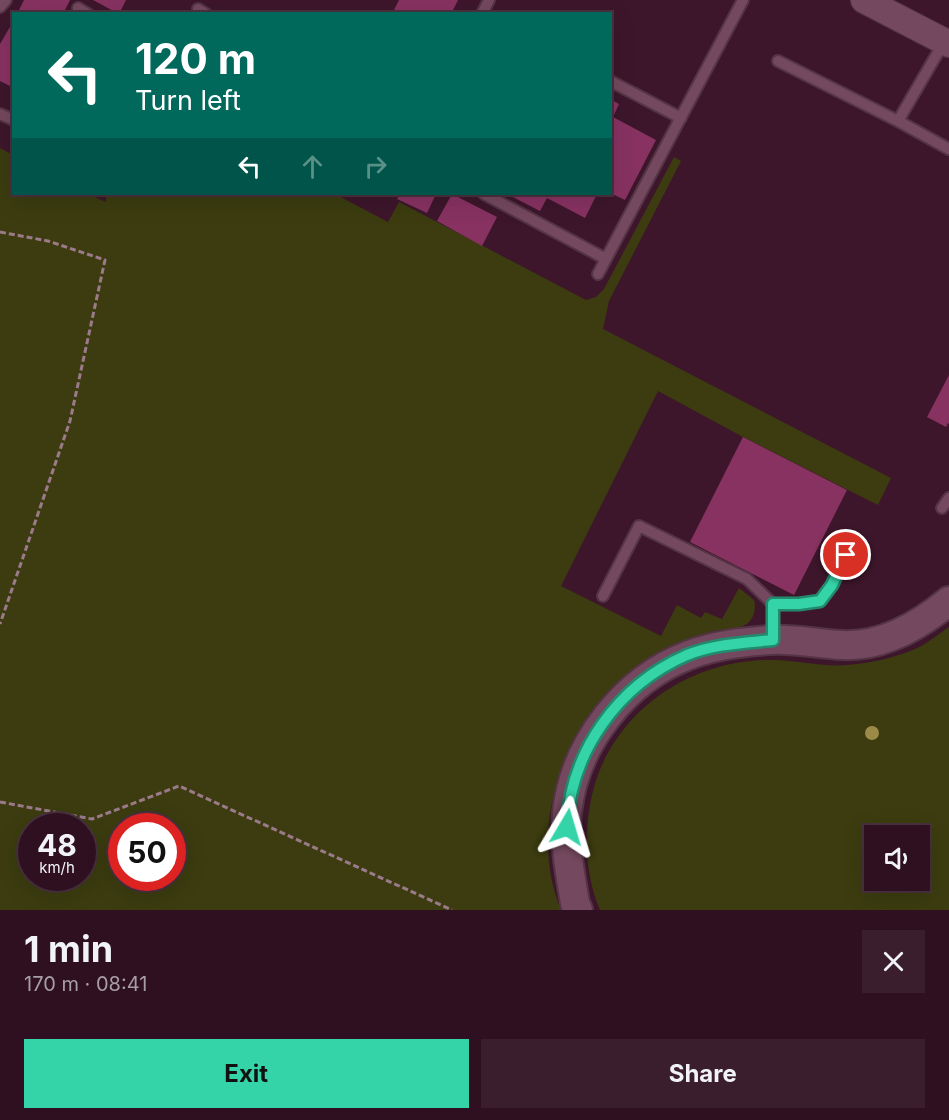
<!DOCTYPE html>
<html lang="en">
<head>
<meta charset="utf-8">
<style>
  :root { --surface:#2e1020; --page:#3a1e2d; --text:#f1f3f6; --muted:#a79da5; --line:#49303e; --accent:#34d4a8 }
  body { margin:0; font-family:Inter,sans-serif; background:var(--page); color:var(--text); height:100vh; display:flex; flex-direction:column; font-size:22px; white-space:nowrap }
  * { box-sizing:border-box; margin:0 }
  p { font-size:20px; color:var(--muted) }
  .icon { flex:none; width:33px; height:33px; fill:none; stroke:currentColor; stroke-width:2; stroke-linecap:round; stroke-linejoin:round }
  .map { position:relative; height:910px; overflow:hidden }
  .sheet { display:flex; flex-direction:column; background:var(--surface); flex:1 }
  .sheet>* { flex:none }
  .banner { position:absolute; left:12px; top:12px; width:600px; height:183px; border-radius:0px; box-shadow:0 6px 24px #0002,0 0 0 2px var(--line); background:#00695c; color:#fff; overflow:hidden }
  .buttons { position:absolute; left:864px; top:825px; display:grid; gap:12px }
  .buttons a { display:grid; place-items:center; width:66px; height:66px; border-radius:0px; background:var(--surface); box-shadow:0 6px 24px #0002,0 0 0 2px var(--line); font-size:30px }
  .speed { position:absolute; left:18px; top:813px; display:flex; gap:12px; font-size:30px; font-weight:700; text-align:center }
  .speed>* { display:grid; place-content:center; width:78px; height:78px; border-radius:50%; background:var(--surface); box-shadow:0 6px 24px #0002,0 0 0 2px var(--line); line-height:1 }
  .speed small { font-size:15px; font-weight:400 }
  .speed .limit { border:9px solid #d22; background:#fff; color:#111 }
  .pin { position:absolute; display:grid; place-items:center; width:51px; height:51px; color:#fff; margin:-26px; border:3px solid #fff; border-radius:50%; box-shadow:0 2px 6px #0007 }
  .me { position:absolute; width:66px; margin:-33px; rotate:7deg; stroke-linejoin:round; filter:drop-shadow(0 0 4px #0008) }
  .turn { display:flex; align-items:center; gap:21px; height:126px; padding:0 24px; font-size:27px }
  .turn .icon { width:78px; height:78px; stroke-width:2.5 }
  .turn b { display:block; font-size:42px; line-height:51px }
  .lanes { display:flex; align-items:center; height:57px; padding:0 24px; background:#0003; justify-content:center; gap:30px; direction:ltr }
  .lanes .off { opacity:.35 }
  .round { display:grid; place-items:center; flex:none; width:63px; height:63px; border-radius:0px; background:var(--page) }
  .summary { display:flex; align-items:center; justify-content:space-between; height:102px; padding:0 24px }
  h1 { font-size:36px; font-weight:700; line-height:45px }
  .cta { display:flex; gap:12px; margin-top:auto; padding:12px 24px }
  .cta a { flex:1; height:69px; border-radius:0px; background:var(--accent); color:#111; font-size:24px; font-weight:700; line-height:69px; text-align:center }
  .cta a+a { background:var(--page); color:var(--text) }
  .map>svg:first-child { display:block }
  .green { fill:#3c3c10; fill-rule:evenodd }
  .building { fill:#873261 }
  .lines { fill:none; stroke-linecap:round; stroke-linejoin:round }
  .service-casing { stroke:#543445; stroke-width:14 }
  .tertiary-casing { stroke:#543445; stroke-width:28 }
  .secondary-casing { stroke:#543445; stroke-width:32 }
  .path { stroke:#9b7a8a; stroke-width:3; stroke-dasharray:6 3; stroke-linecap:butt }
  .service { stroke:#74485e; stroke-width:10 }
  .tertiary { stroke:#74485e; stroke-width:26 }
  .secondary { stroke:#74485e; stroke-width:28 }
  .tree { fill:#9c8a49 }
  .route-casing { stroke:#228a6d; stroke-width:15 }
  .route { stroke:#34d4a8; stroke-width:10 }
</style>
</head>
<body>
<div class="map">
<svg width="949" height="910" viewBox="0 0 949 910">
  <rect width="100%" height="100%" fill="#3d162b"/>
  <path class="green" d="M0 148 13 155 14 194H88L106 202V194H335L388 222 399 202 586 300 596 297 604 289 674 157 681 161 609 301 603 329 891 478 878 505 743 437 658 391 561 586 661 636 677 605 701 618 705 612 722 619 739 588 754 600C756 607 755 616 749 622 740 631 722 628 710 632 685 640 657 652 636 668 565 723 526 824 561 910H0ZM32 826H82V878H32ZM122 826H172V878H122Z
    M949 627V910H600C582 868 583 814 599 772 628 701 699 658 776 660 799 661 826 667 848 665 870 663 894 658 915 649 927 644 938 634 949 627ZM874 836H920V880H874Z"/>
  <path class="building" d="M24 0H70L63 14H17Z
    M93 0H126L119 14Z
    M399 0H458L451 14H392Z
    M14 20V88L0 81V44Z
    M610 99 619 104 613 117 656 140 625 200 610 193Z
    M400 194H436L427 213 397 199Z
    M452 194 497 217 482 246 437 221Z
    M507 194H597L585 218 547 198 540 211Z
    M949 375V424L948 423 946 427 927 417Z
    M743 437 847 490 794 595 690 542Z"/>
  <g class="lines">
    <g class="service-casing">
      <path id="service" d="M0 7 6 0
        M78 8 88 14
        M198 9 206 14
        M482 14 489 0
        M778 61 898 121 944 42
        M610 81 681 118
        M0 114 14 120
        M898 121 949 149
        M484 194 606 259
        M598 274 743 0
        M942 508 949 498
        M603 596 639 526 747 579 773 604V639
        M773 604H799L820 601 832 585 846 555"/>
    </g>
    <g class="tertiary-casing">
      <path id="tertiary" d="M864 0 949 44"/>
    </g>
    <g class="secondary-casing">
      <path id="secondary" d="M578 910 575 903C570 873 564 844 567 813 574 744 625 679 689 655 715 645 742 642 770 640 793 638 818 644 842 645 882 647 920 625 949 601"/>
    </g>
    <path class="path" d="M0 232 48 241 105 260 70 421 0 624
      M0 802 92 819 179 786 452 910"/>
    <use href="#service" class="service"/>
    <use href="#tertiary" class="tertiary"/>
    <use href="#secondary" class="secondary"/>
  </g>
  <circle class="tree" cx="872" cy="733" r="7"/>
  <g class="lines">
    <g class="route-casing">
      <path id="route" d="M567 827C570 752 618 685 687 655 714 644 744 643 773 640V604H799L820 601 832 585 846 555"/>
    </g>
    <use href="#route" class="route"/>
  </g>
</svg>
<div class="buttons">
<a><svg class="icon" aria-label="sound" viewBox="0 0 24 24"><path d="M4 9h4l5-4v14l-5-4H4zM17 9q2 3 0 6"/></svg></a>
</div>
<div class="speed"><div>48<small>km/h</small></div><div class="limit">50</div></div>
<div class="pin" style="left:846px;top:555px;background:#d93025"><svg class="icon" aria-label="arrive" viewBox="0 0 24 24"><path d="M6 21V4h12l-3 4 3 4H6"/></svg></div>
<svg class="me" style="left:567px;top:827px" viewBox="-20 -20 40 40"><path d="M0-17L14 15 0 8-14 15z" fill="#34d4a8" stroke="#fff" stroke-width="4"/></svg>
<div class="banner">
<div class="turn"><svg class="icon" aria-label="left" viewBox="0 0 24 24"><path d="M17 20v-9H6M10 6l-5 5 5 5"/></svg><div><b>120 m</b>Turn left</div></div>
<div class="lanes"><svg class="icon" aria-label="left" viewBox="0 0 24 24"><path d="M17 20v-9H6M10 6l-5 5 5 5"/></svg><svg class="icon off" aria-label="ahead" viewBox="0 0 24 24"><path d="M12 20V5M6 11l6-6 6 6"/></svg><svg class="icon off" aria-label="right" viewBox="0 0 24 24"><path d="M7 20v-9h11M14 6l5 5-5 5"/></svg></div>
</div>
</div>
<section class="sheet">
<div class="summary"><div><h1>1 min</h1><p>170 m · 08:41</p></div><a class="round"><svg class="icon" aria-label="close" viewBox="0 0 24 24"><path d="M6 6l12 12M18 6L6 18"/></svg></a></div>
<div class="cta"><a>Exit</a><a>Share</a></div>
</section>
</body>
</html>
